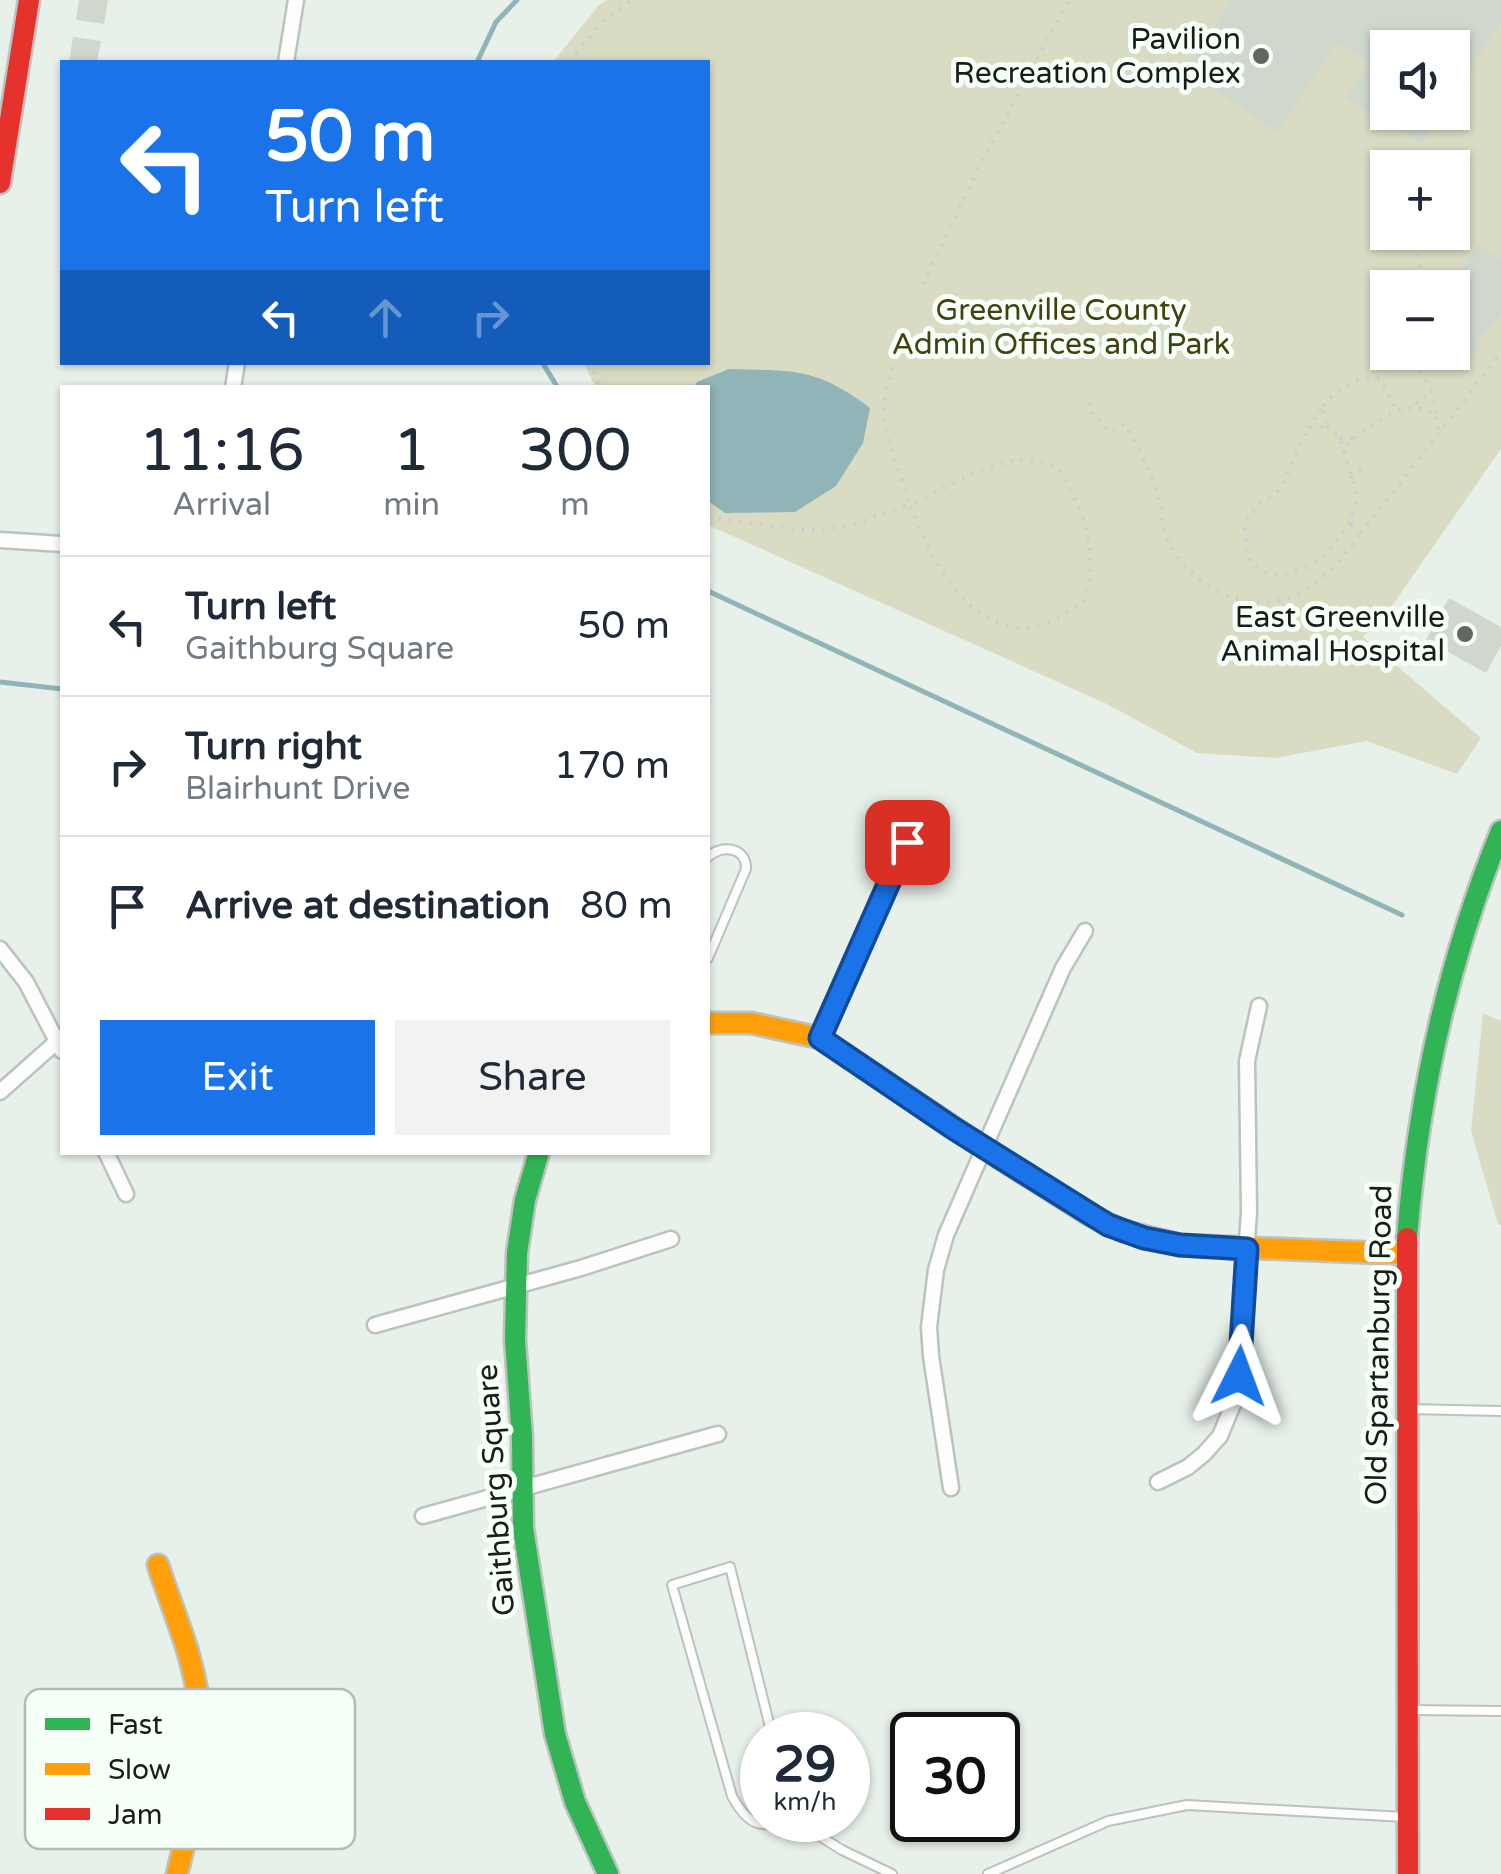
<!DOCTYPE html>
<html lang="en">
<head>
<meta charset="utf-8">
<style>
  :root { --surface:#fff; --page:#f2f2f3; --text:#1f2937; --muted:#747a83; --line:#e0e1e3; --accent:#1a73e8 }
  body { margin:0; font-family:"Varela Round",sans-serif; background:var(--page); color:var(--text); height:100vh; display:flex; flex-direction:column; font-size:38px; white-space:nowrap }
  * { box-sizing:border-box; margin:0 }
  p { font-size:32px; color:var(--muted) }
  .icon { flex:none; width:55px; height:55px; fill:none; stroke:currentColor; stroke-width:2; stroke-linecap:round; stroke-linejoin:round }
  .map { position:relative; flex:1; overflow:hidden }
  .panel { position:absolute; left:60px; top:385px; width:650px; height:770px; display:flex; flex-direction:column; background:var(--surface); border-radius:0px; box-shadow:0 2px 8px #0004 }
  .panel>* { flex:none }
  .guide { position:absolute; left:60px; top:60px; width:650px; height:305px; border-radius:0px; box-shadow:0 2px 8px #0004; background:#1a73e8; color:#fff; overflow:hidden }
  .fabs { position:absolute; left:1370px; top:30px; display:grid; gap:20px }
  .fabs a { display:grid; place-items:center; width:100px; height:100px; border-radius:0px; background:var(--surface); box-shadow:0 2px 8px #0004; font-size:50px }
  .speed { position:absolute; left:740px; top:1712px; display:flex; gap:20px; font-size:50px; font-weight:700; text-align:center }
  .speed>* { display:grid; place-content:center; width:130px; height:130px; border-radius:50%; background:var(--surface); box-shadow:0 2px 8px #0004; line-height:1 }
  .speed small { font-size:25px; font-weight:400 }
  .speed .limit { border:5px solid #111; border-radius:15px; background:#fff; color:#111 }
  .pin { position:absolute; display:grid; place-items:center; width:85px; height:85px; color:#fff; margin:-42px; border-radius:20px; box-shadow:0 5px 15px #0006 }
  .me { position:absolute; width:110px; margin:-55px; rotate:3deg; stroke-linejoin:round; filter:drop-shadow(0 0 8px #0008) }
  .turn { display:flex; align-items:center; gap:35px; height:210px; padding:0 40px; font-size:45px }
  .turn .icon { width:130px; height:130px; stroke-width:2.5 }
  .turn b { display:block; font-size:70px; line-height:85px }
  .lanes { display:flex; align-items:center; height:95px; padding:0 40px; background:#0003; justify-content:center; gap:50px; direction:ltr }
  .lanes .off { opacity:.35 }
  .eta { display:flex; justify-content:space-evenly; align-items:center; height:170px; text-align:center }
  .eta b { font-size:60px; font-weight:600; line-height:70px }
  .cta { display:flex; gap:20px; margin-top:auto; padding:20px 40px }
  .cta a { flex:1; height:115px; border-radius:0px; background:var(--accent); color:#fff; font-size:40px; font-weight:600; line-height:115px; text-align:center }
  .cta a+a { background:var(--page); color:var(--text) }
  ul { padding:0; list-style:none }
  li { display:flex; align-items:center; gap:30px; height:140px; padding:0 40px; border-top:2px solid var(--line) }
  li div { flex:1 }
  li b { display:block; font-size:38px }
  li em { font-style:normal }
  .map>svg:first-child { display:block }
  .green { fill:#d9dbc3; fill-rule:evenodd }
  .water { fill:#90b4b7 }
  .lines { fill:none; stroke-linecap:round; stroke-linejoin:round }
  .stream { stroke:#90b4b7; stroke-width:5 }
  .building { fill:#d0d8ce }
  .lane-casing { stroke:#bcc2bd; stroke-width:12 }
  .street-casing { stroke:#bcc2bd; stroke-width:19 }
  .fast-casing { stroke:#bcc2bd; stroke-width:25 }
  .slow-casing { stroke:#bcc2bd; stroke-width:25 }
  .jam-casing { stroke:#bcc2bd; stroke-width:25 }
  .path { stroke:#cbcecd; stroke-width:4; stroke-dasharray:2.5 8; stroke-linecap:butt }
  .lane { stroke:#fcfdfc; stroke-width:8 }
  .street { stroke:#fcfdfc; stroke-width:14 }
  .fast { stroke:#30b455; stroke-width:20 }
  .slow { stroke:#ff9f0a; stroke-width:20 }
  .jam { stroke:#e5322d; stroke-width:20 }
  .route-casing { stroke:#114b97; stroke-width:25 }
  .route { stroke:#1a73e8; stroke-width:18 }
  .poi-dot { fill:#616763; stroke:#f6fff8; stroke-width:4 }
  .labels { text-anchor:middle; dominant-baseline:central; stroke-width:10; stroke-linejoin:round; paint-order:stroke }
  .poi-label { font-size:30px; fill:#181d1a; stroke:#f6fff8; text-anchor:end }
  .park-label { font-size:30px; fill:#444110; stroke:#f6fff8 }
  .street-label { font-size:30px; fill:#181d1a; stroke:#f6fff8 }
  .key { fill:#f6fff8; stroke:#b3bbb5; stroke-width:2.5 }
  .key-label { font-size:28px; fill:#181d1a }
</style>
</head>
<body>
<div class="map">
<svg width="1501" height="1874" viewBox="0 0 1501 1874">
  <rect width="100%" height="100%" fill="#e8f0ea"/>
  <path class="green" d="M607 0H1501V449L1392 606 1363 637 1481 738 1457 774 1367 741 1275 758 1197 753 1107 704 708 525V388L595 387 584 363 708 362V62H553L599 5ZM1388 48H1452V112H1388ZM1388 168H1452V232H1388ZM1388 288H1452V352H1388Z
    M1483 1013 1501 1021V1225L1498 1224 1471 1131Z"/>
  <path class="water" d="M729 369C793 371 816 367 870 408L863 443 836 486 795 512 725 513 708 501V388L694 387 697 382Z"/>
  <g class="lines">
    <path class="stream" d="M477 62 496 22 517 0
      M542 362 558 388
      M708 591 1402 915
      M0 682 62 689"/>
  </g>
  <path class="building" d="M79 0H108L104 24 76 20Z
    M1232 0H1501V22L1452 97V48H1388V112H1442L1422 144 1345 98 1369 63 1337 42 1277 132 1185 70Z
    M73 37 101 41 97 62H69Z
    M1478 244 1501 259V314L1477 343 1481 348 1456 369 1442 352H1452V288H1449Z
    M1449 598 1501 627V646L1486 673 1426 640Z"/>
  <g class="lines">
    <g class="lane-casing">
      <path id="lane" d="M708 857C721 844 747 847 746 869L708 958
        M1407 1409 1501 1411
        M1411 1710 1501 1711
        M772 1735 730 1567 672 1585 732 1796C750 1829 760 1826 794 1822
        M794 1820 842 1850 892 1874
        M988 1874 1108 1821 1187 1805 1405 1817"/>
    </g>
    <g class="street-casing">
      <path id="street" d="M286 62 296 0
        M233 388 237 362
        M0 540 62 544
        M0 949 26 982 62 1051
        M820 1038 907 842
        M0 1092 62 1037
        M106 1152 126 1194
        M375 1325 581 1268 671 1239
        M1158 1482 1188 1467 1204 1454 1220 1436 1236 1397 1249 1212 1247 1061 1259 1006
        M951 1488 931 1356 929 1327 936 1270 946 1235 984 1148 1063 968 1085 931
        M423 1516 718 1434"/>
    </g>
    <g class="fast-casing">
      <path id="fast" d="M539 1152 525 1200 517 1253 515 1340 522 1437 523 1528 555 1734 575 1802 608 1874
        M1407 1238C1418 1097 1447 962 1501 831"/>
    </g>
    <g class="slow-casing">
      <path id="slow" d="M708 1023H751L820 1038 984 1148 1088 1214 1123 1231 1180 1245 1406 1254
        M158 1565C172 1609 192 1652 198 1698 206 1758 191 1817 177 1874"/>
    </g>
    <g class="jam-casing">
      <path id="jam" d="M0 183 29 0
        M1407 1238 1408 1874"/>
    </g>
    <path class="path" d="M569 62 605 19 633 0
      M1416 244 1421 266 1437 284 1434 288
      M923 284 980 165 1069 0
      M1410 352 1431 390
      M589 362 601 388
      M1090 403 1088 409 1111 433 1124 424C1140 449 1151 472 1159 501 1163 516 1162 531 1170 545 1200 597 1263 622 1315 584 1334 570 1347 550 1362 532
      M1416 404 1431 390 1436 414
      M1323 406C1337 389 1358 375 1380 379L1396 408
      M1327 426 1340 438 1357 497 1349 524 1326 555 1308 567 1280 575 1266 573 1253 565 1246 553 1245 524 1255 508 1280 489 1308 428Z
      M1308 428 1323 406 1327 426
      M1340 438H1354L1343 451
      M1354 438C1380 420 1404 396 1436 414L1439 433
      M1020 459 1056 466C1084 508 1099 549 1085 600 1073 608 1060 620 1046 624 973 646 929 558 910 504L983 469Z
      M1351 478 1361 470
      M708 517 803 530 846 527 910 504C893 447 870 421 896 360
      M1351 525 1362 532 1501 353"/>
    <use href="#lane" class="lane"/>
    <use href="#street" class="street"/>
    <use href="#fast" class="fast"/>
    <use href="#slow" class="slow"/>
    <use href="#jam" class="jam"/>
  </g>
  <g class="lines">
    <g class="route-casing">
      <path id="route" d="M907 842 820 1038 953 1128 1108 1225 1144 1238 1180 1245 1247 1249 1239 1376"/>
    </g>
    <use href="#route" class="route"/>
  </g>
  <g class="poi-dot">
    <circle cx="1261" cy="56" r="10"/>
    <circle cx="1465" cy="634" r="10"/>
  </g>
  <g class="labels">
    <g class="poi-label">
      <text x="1241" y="39">Pavilion<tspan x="1241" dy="34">Recreation Complex</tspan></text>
      <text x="1445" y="617">East Greenville<tspan x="1445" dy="34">Animal Hospital</tspan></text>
    </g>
    <g class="park-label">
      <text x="1061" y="310">Greenville County<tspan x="1061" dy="34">Admin Offices and Park</tspan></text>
    </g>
    <g class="street-label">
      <text transform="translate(1379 1345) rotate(-89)">Old Spartanburg Road</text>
      <text transform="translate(496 1490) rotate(-94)">Gaithburg Square</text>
    </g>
  </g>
  <rect x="25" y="1689" width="330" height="160" rx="15" class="key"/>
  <rect x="45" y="1718" width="45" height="12" fill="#30b455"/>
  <rect x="45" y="1763" width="45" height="12" fill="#ff9f0a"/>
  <rect x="45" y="1808" width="45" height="12" fill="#e5322d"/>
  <g class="key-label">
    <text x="108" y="1734">Fast</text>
    <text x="108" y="1779">Slow</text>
    <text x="108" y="1824">Jam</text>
  </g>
</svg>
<div class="fabs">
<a><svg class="icon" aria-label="sound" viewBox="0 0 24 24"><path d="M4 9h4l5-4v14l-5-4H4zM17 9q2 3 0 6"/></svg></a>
<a>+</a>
<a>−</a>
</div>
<div class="speed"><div>29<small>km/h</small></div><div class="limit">30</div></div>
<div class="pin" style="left:907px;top:842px;background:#d93025"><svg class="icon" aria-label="arrive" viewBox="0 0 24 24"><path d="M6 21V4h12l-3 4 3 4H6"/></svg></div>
<svg class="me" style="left:1239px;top:1376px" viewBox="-20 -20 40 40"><path d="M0-17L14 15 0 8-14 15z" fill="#1a73e8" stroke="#fff" stroke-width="4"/></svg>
<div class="guide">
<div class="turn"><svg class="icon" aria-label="left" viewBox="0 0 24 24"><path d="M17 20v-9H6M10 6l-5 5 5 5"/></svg><div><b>50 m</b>Turn left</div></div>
<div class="lanes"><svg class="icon" aria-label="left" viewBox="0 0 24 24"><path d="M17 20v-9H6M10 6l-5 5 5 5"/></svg><svg class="icon off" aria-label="ahead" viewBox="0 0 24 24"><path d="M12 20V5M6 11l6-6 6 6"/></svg><svg class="icon off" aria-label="right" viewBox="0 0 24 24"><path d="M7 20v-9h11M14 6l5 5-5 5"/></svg></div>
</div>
<section class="panel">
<div class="eta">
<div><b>11:16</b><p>Arrival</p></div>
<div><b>1</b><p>min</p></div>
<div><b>300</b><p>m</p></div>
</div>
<ul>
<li><svg class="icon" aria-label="left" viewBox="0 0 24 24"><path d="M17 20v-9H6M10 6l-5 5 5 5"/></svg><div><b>Turn left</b><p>Gaithburg Square</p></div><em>50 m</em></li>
<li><svg class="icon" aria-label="right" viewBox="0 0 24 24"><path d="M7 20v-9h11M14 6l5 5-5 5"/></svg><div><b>Turn right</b><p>Blairhunt Drive</p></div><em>170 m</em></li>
<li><svg class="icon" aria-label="arrive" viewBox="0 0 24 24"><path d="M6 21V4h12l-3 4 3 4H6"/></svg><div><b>Arrive at destination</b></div><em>80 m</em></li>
</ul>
<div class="cta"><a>Exit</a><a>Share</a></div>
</section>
</div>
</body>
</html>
